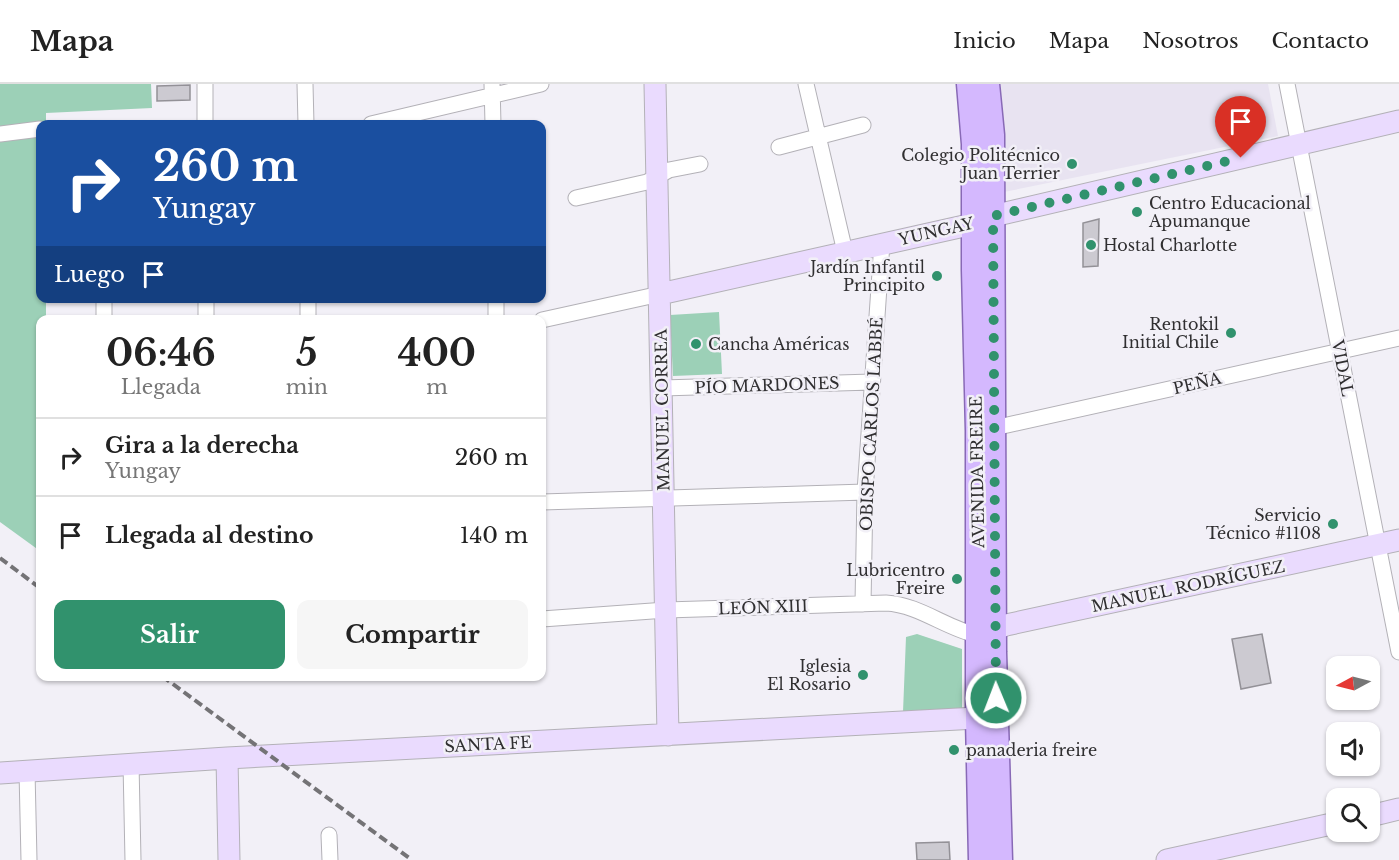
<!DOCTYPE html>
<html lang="es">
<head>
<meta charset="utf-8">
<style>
  :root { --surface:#fff; --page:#f6f6f6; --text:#222; --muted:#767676; --line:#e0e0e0; --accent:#31926d }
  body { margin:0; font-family:"Libre Baskerville",serif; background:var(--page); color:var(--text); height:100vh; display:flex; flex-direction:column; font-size:22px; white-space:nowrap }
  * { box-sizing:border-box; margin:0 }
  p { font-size:20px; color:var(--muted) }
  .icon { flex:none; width:33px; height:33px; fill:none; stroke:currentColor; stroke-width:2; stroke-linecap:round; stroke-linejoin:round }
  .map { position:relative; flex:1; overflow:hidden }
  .sheet { position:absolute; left:36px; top:231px; width:510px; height:366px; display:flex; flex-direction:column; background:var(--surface); border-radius:12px; box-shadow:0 2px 4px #0004 }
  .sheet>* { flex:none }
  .guide { position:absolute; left:36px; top:36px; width:510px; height:183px; border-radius:12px; box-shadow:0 2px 4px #0004; background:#1a4fa0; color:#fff; overflow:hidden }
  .needle { width:39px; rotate:263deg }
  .buttons { position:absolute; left:1326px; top:572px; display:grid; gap:12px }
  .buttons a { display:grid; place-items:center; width:54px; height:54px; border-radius:12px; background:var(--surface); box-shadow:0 2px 4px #0004; font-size:30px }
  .pin { position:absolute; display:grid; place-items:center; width:51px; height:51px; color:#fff; margin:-62px -26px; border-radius:50% 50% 50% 0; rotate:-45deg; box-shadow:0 0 6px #0007 }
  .pin .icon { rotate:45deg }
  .me { position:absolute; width:66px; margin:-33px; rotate:359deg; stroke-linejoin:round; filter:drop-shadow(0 0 4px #0008) }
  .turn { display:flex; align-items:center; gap:21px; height:126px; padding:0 18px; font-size:27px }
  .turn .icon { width:78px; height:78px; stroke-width:2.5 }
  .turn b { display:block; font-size:42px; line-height:51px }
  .then { display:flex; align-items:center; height:57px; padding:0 18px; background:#0003; gap:12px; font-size:22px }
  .eta { display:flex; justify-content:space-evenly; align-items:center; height:102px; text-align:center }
  .eta b { font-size:36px; font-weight:800; line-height:42px }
  .button { display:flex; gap:12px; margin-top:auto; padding:12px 18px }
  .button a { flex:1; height:69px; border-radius:12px; background:var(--accent); color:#fff; font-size:24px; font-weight:800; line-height:69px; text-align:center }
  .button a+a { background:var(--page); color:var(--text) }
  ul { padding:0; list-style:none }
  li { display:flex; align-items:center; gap:18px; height:78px; padding:0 18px; border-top:2px solid var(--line) }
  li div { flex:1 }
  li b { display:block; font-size:22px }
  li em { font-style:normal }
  header { display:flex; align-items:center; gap:36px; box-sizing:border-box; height:84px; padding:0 30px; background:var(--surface); border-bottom:2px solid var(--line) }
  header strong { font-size:28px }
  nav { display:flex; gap:33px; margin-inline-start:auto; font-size:21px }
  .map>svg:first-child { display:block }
  .built { fill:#e8e3f1 }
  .green { fill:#9cd0b7 }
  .building { fill:#cccad1; stroke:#939197; stroke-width:1.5 }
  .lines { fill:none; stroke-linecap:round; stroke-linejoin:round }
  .street-casing { stroke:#b3b1b7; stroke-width:17 }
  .secondary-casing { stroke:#b3b1b7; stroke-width:23 }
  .primary-casing { stroke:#8869b6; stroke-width:25 }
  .street { stroke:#fff; stroke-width:15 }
  .secondary { stroke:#eadbfe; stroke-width:21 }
  .primary { stroke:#d4b8fe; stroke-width:22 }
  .rail { stroke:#747376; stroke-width:4; stroke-dasharray:9 4.5; stroke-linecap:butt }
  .route { stroke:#31926d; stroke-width:10; stroke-dasharray:0 18 }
  .poi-dot { fill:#31926d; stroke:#f2f0f7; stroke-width:2 }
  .labels { text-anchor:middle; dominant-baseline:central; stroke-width:5; stroke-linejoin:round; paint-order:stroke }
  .poi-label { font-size:16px; fill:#302f31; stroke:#f2f0f7; text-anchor:end }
  .street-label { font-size:16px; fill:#302f31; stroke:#f2f0f7 }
</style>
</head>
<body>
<header>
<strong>Mapa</strong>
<nav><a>Inicio</a><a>Mapa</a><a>Nosotros</a><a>Contacto</a></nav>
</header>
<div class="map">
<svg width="1399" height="776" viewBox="0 0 1399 776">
  <rect width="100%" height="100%" fill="#f2f0f7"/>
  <path class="built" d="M1001 0H1268L1278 52 1004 108Z"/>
  <path class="green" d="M0 0H151L152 24 46 29V40H40V214L46 215V235L40 236V467L0 438Z
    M719 228 722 290 673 292 670 231Z
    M917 550 962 565V624L903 628 906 553Z"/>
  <path class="building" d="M190 1V16L157 17V2Z
    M1099 135 1098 182 1083 183V139Z
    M1262 550 1271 599 1241 605 1232 555Z
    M949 758 950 776H917L916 759Z"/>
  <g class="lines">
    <g class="street-casing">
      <path id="street" d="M205 0V40
        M305 0 306 40
        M492 0 493 40
        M806 0 845 168
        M1287 0 1399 568
        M371 40 541 0
        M0 50 40 45
        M779 63 863 41
        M576 114 647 98 669 86 700 80
        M104 214V236
        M206 214V236
        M308 214V236
        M496 214V236
        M542 236 660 210
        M662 304 872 298
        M994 344 1399 254
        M542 418 865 408
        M863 520 865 408 882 159
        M542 535 666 526 886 519C920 521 945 544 977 551
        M131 679 133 776
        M27 687 29 776
        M329 751 330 776"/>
    </g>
    <g class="secondary-casing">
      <path id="secondary" d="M655 0 668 651
        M660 210 973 140 993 132 1399 37
        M981 550 1006 541 1399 456
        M227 674 229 776
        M0 689 227 674 977 634
        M1370 732 1399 725
        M1167 776 1336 739"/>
    </g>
    <g class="primary-casing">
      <path id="primary" d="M968 0 973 60V186L977 347V634L980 776
        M988 0 993 51 995 568 1001 776"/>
    </g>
    <use href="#street" class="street"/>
    <use href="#secondary" class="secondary"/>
    <use href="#primary" class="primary"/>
    <path class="rail" d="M0 474 40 504
      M162 592 412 776"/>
  </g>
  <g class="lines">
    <path class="route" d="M996 614 993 132 1241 74"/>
  </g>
  <g class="poi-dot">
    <circle cx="1072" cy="80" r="6"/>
    <circle cx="1137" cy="128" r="6"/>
    <circle cx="1091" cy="161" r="6"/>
    <circle cx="937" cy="192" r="6"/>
    <circle cx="1231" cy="249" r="6"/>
    <circle cx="696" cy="260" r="6"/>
    <circle cx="1333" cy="440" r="6"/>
    <circle cx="957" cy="495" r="6"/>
    <circle cx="863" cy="591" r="6"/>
    <circle cx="954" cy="666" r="6"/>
  </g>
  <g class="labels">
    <g class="poi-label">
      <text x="1060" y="71">Colegio Politécnico<tspan x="1060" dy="18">Juan Terrier</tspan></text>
      <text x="1149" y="119" text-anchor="start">Centro Educacional<tspan x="1149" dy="18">Apumanque</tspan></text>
      <text x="1103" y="161" text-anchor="start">Hostal Charlotte</text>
      <text x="925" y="183">Jardín Infantil<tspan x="925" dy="18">Principito</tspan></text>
      <text x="1219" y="240">Rentokil<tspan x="1219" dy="18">Initial Chile</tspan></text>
      <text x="708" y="260" text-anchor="start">Cancha Américas</text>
      <text x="1321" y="431">Servicio<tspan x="1321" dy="18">Técnico #1108</tspan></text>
      <text x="945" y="486">Lubricentro<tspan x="945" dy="18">Freire</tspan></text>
      <text x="851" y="582">Iglesia<tspan x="851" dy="18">El Rosario</tspan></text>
      <text x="966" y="666" text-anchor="start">panaderia freire</text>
    </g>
    <g class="street-label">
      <text transform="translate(936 147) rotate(-13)">YUNGAY</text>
      <text transform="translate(1343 284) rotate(79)">VIDAL</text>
      <text transform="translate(1197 299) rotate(-13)">PEÑA</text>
      <text transform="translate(767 301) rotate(-2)">PÍO MARDONES</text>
      <text transform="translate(662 326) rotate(-91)">MANUEL CORREA</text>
      <text transform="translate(871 340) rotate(-87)">OBISPO CARLOS LABBÉ</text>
      <text transform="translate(977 388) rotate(-91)">AVENIDA FREIRE</text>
      <text transform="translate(1188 502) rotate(-12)">MANUEL RODRÍGUEZ</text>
      <text transform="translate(763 523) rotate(-2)">LEÓN XIII</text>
      <text transform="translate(488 660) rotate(-3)">SANTA FE</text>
    </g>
  </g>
</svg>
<div class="buttons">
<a><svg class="needle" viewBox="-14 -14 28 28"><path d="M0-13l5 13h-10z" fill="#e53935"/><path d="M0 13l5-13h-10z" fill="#767676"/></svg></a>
<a><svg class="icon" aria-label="sound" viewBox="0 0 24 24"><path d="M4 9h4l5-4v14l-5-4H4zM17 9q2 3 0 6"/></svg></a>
<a><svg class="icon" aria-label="search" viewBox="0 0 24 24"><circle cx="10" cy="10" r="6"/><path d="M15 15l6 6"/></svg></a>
</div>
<div class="pin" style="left:1241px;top:74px;background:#d93025"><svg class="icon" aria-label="arrive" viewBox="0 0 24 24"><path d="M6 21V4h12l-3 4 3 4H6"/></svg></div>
<svg class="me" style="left:996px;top:614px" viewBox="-20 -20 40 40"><circle r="17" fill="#31926d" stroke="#fff" stroke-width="3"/><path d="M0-11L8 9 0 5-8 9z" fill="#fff"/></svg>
<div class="guide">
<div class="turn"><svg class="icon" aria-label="right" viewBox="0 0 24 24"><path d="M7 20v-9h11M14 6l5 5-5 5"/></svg><div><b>260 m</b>Yungay</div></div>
<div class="then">Luego<svg class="icon" aria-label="arrive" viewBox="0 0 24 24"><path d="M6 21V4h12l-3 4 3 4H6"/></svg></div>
</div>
<section class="sheet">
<div class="eta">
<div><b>06:46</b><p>Llegada</p></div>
<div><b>5</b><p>min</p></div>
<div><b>400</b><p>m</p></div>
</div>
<ul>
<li><svg class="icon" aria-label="right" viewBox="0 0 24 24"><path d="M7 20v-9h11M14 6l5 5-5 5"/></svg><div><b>Gira a la derecha</b><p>Yungay</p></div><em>260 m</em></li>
<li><svg class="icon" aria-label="arrive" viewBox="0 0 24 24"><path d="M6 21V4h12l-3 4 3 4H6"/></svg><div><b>Llegada al destino</b></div><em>140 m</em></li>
</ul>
<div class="button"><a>Salir</a><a>Compartir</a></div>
</section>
</div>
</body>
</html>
